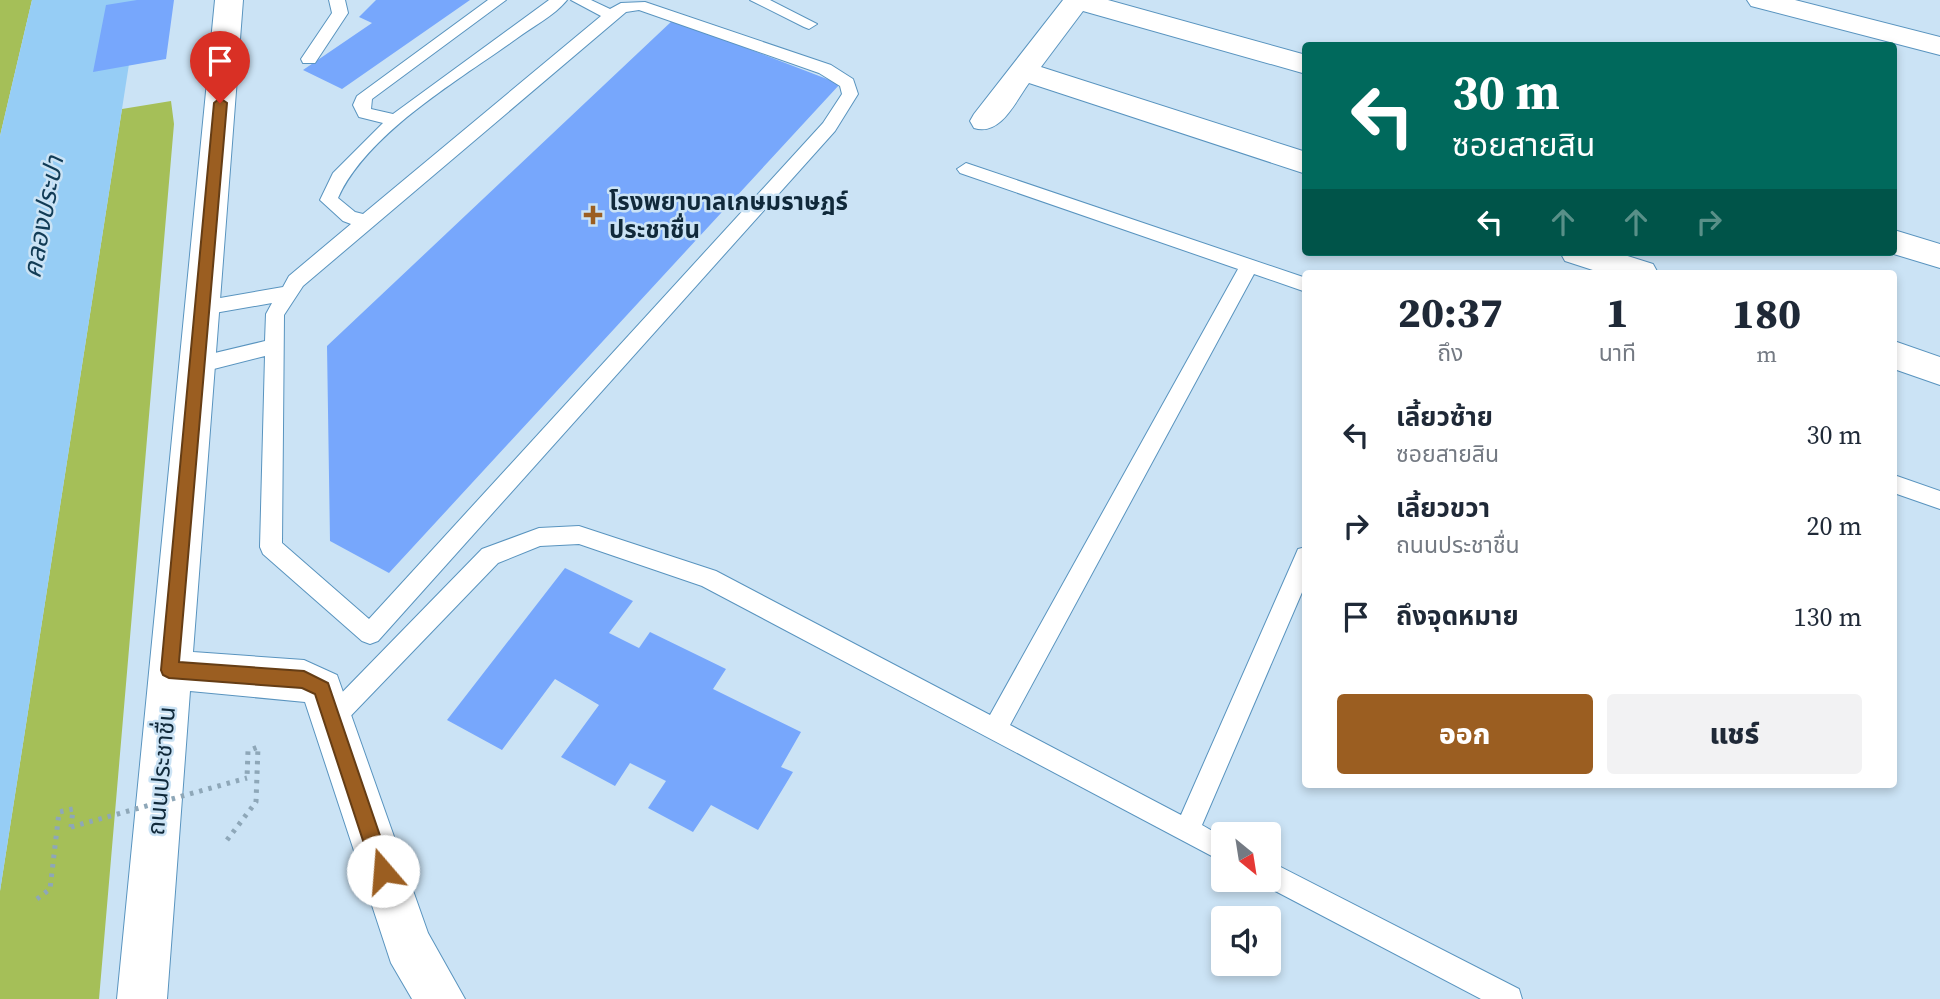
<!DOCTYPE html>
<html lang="th">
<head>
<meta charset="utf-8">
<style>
  :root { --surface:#fff; --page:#f2f2f3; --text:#1f2937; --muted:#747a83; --accent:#9b5e21 }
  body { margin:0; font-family:"Source Serif 4","Noto Sans Thai",serif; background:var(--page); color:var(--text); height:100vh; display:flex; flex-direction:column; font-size:26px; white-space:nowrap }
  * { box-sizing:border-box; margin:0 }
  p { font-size:23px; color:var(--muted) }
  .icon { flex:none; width:38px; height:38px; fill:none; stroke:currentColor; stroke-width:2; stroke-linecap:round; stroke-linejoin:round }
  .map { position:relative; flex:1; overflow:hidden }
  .panel { position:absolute; left:1302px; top:270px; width:595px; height:518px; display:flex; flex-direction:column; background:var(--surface); border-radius:7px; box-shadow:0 4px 10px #0003 }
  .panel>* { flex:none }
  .top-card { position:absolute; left:1302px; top:42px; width:595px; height:214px; border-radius:7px; box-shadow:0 4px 10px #0003; background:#00695c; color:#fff; overflow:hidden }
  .needle { width:46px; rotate:150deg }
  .buttons { position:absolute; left:1211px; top:822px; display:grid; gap:14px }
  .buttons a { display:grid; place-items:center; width:70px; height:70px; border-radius:7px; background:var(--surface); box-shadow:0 4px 10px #0003; font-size:35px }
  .pin { position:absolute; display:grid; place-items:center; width:60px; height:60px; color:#fff; margin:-72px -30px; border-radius:50% 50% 50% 0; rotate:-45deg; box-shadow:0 0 7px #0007 }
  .pin .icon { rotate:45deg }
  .me { position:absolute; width:77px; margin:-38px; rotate:342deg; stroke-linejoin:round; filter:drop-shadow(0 0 5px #0008) }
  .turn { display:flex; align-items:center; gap:24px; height:147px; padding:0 35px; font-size:32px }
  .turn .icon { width:91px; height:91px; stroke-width:2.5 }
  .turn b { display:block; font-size:49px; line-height:60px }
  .lanes { display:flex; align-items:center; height:66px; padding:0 35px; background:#0003; justify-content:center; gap:35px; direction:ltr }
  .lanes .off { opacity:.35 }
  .eta { display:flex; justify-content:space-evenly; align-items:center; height:119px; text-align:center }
  .eta b { font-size:42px; font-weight:800; line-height:49px }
  .cta { display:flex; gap:14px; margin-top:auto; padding:14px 35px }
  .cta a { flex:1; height:80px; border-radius:7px; background:var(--accent); color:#fff; font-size:28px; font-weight:800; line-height:80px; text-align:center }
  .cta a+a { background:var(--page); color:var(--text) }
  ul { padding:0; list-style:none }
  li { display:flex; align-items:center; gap:21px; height:91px; padding:0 35px }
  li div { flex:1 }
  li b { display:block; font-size:26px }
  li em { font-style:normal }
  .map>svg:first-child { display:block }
  .green { fill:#a5bf58 }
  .water { fill:#96cdf5 }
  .building { fill:#77a7fc }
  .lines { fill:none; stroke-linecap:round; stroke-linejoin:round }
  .lane-casing { stroke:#5994bf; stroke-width:2 }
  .street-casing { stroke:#5994bf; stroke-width:2 }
  .secondary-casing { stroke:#5994bf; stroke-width:2 }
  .path { stroke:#8ea7b8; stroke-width:5; stroke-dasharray:3.5 6; stroke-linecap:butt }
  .lane { fill:#fff; fill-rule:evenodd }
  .street { fill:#fff; fill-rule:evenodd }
  .secondary { fill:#fff; fill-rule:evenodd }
  .path-bridge { stroke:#8ea7b8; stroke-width:5; stroke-dasharray:3.5 6; stroke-linecap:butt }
  .route { fill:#9b5e21; stroke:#653d15; stroke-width:2 }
  .poi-dot { fill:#9b5e21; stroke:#cbe3f5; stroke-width:2.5 }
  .labels { text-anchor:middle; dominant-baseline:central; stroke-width:5; stroke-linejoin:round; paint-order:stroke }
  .poi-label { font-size:24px; font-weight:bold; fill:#10293a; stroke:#cbe3f5; text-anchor:start }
  .street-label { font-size:24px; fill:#10293a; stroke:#cbe3f5 }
  .water-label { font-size:26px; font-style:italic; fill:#113b55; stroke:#cbe3f5 }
</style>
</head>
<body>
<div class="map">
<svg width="1940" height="999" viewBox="0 0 1940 999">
  <rect width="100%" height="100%" fill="#cbe3f5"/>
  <path class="green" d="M0 0H32L0 136Z
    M171 101 174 124 99 999H0V891L122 109Z"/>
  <path class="water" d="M32 0H139L0 891V136Z"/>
  <path class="building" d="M137 0H174L166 59 93 72 106 5Z
    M376 0H470L342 89 303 70 372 23 359 17Z
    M673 20 840 84 389 573 330 541 327 346Z
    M565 568 633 601 609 633 639 648 650 632 726 669 713 689 801 732 781 767 793 772 758 830 711 805 693 832 648 808 666 781 630 763 615 786 561 757 599 705 555 679 502 750 447 720Z"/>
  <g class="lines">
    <g class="lane-casing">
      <path id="lane" d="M329 0H345L348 13 315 63H303L301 59 332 13Z
        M488 0H506L372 99 371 109 393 114 549 0H567C554 16 532 27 516 39 459 80 367 133 338 198L355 212 363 214 601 16 571 0H591L610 9 621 3 645 2 831 65 853 79 858 94 835 131 378 641 370 644 362 641 263 554 260 547 265 356 198 373 191 370 188 365 191 360 198 357 265 341 266 314 272 303 203 315 194 308 203 301 283 287 289 276 351 224 343 221 320 200 333 173 383 123 359 117 353 105 357 96ZM639 10 819 73 840 86 842 94 823 123 369 619 282 543 284 315 303 286 626 12Z
        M750 0H770L817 24 809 29 804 27Z
        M966 163 1306 278V292L1254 274 1010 725 1181 815 1295 556 1298 549 1306 547V583L1202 825 1223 837V862L702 586 579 544 540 546 498 563 340 727 332 730 324 727 320 719 324 711 482 549 539 528 579 526 716 571 990 715 1238 269 960 173 957 169Z
        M1894 475 1940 491V509L1894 493Z
        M1269 861 1519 989 1522 999H1481L1260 883 1259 880H1269Z"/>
    </g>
    <g class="street-casing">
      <path id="street" d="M1063 0H1108L1306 55V74L1083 11 1041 67 1306 152V174L1029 83C1015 102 1001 136 974 128L970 121 974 114Z
        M1747 0H1795L1940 37V55L1751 6Z
        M1894 230 1940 244V268L1887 252H1894Z
        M1560 252H1615L1653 264 1658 273H1602L1565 261Z
        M1894 341 1940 357V385L1894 369Z"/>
    </g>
    <g class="secondary-casing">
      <path id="secondary" d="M215 0H243L193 652 304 660 337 675 428 933 465 999H412L391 963 305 702 190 691 167 999H117Z"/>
    </g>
    <path class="path" d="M227 840 256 802 258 747 248 751 247 778
      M37 899 50 889 59 812 73 809 71 827"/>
    <use href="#lane" class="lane"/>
    <use href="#street" class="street"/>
    <use href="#secondary" class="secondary"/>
    <path class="path-bridge" d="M71 827 247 778"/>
  </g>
  <path class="route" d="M220 98 227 103 179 662 304 671 328 683 392 871 390 877 383 880 376 877 373 871 315 694 302 688 169 678 163 675 161 670 214 103Z"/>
  <path class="poi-dot" d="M589.5 204.5h7v7h7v7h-7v7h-7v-7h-7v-7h7z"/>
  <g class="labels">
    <g class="poi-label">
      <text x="609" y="201">โรงพยาบาลเกษมราษฎร์<tspan x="609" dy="28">ประชาชื่น</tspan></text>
    </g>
    <g class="street-label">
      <text transform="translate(161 771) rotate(-85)">ถนนประชาชื่น</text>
    </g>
    <g class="water-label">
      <text transform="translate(43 217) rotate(-79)">คลองประปา</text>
    </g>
  </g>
</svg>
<div class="buttons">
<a><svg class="needle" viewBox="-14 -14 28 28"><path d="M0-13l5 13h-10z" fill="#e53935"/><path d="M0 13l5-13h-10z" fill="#747a83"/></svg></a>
<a><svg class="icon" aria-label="sound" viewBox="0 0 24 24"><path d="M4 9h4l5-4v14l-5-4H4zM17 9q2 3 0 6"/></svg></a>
</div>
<div class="pin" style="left:220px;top:103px;background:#d93025"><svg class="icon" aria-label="arrive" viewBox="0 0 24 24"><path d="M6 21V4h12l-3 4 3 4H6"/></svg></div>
<svg class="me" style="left:383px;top:871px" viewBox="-20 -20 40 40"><circle r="19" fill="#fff"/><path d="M0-13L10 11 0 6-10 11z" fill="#9b5e21"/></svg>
<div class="top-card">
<div class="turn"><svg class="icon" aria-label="left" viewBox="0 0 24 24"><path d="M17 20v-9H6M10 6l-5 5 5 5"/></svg><div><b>30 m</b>ซอยสายสิน</div></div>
<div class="lanes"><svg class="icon" aria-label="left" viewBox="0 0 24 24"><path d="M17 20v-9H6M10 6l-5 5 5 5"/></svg><svg class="icon off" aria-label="ahead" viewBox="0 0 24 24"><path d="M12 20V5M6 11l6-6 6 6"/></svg><svg class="icon off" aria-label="ahead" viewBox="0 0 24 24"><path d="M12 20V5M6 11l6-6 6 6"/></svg><svg class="icon off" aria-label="right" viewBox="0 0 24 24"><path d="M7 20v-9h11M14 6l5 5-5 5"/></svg></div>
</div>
<section class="panel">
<div class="eta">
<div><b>20:37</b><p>ถึง</p></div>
<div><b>1</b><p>นาที</p></div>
<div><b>180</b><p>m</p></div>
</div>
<ul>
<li><svg class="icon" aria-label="left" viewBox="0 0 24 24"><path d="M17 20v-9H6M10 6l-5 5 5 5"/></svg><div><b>เลี้ยวซ้าย</b><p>ซอยสายสิน</p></div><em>30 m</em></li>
<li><svg class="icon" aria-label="right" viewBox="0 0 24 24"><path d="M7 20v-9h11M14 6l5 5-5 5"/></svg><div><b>เลี้ยวขวา</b><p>ถนนประชาชื่น</p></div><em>20 m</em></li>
<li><svg class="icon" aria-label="arrive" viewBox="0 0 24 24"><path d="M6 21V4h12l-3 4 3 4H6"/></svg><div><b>ถึงจุดหมาย</b></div><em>130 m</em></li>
</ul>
<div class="cta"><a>ออก</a><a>แชร์</a></div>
</section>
</div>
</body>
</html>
